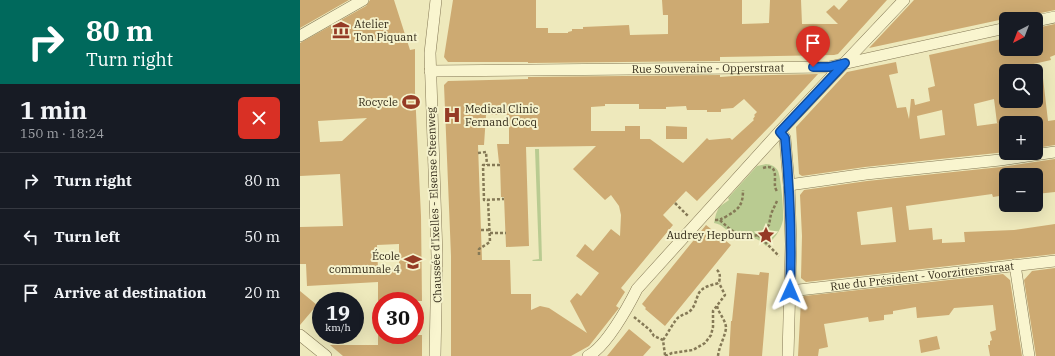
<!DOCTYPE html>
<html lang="en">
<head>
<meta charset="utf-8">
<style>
  :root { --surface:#171b24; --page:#242831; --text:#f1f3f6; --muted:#9ea1a6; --line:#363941 }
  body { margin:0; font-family:"IBM Plex Serif",serif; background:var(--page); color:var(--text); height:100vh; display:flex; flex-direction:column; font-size:15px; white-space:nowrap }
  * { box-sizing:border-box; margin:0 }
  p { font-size:13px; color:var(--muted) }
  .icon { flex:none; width:22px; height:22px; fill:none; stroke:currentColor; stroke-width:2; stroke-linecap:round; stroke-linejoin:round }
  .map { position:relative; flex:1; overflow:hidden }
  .drawer { display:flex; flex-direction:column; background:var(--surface); width:300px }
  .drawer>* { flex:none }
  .banner { background:#00695c; color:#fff; overflow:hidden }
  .needle { width:26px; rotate:222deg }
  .fabs { position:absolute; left:699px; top:12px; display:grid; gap:8px }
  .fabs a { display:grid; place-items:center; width:44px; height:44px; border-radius:6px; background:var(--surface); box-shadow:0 4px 16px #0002; font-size:20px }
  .speed { position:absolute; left:12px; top:292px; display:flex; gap:8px; font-size:20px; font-weight:700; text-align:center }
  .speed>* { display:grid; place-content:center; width:52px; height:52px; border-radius:50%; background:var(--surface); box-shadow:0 4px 16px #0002; line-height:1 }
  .speed small { font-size:10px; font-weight:400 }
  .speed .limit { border:6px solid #d22; background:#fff; color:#111 }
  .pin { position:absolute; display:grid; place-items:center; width:34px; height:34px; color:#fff; margin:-41px -17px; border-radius:50% 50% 50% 0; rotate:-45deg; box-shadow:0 0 4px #0007 }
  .pin .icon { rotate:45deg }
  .me { position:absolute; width:44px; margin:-22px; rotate:1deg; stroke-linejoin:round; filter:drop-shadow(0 0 3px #0008) }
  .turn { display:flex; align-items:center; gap:14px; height:84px; padding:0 20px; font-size:18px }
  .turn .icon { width:52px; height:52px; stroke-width:2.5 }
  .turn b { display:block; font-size:28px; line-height:34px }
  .round { display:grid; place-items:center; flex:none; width:42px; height:42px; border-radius:6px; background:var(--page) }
  .overview { display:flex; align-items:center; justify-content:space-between; height:68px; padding:0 20px }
  h1 { font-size:24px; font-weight:700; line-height:30px }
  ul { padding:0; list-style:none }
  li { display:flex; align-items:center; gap:12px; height:56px; padding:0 20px; border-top:1px solid var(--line) }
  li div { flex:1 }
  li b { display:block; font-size:15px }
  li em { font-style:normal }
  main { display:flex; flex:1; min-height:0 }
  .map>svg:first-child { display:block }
  .green { fill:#b9cb91 }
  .building { fill:#cdaa72; fill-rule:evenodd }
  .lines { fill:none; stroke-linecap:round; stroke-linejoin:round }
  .street-casing { stroke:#857956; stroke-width:12 }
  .path { stroke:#857956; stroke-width:2.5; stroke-dasharray:3 2; stroke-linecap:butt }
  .street { stroke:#f9f5cf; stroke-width:11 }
  .route-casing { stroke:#114b97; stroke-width:10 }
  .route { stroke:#1a73e8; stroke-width:7 }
  .labels { text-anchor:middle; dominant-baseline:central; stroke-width:4; stroke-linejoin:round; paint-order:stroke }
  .poi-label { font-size:11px; fill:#342c1b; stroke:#f5f2cc; text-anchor:end }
  .street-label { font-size:11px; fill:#342c1b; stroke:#f5f2cc }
</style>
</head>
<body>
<main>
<section class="drawer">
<div class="banner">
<div class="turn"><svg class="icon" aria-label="right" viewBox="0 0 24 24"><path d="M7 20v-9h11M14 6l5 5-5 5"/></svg><div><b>80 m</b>Turn right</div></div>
</div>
<div class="overview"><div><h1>1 min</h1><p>150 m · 18:24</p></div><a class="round" style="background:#d93025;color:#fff"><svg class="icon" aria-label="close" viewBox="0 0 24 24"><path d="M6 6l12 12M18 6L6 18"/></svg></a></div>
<ul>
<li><svg class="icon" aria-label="right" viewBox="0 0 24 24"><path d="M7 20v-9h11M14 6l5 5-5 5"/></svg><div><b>Turn right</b></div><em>80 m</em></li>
<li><svg class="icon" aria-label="left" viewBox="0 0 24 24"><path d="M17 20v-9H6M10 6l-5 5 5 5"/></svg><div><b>Turn left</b></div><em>50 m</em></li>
<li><svg class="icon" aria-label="arrive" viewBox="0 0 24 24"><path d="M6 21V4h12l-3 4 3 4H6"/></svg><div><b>Arrive at destination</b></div><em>20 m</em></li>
</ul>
</section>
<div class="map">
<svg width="755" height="356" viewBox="0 0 755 356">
  <rect width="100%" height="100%" fill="#eee9bc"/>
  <path class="green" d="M235 149H239L242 261H233L232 260 239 259Z
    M466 164C471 164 476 167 478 171 481 177 484 213 483 220 481 231 473 240 466 246 454 233 447 241 433 235 426 231 423 224 414 223L416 214 419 207 429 200 428 198 457 166Z"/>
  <path class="building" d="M0 0H49L0 28Z
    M70 0H94L110 50 115 49V92L121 216 122 301H78V282L7 286 6 264H0V227L43 226 40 174 0 176V43L66 6ZM67 118 42 141 20 142 18 121ZM99 244V268L78 269 77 245Z
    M153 0H236V28H248V33H268V32L272 31V29H283V27L329 25 330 35 368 34V15H363L362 0H442V24L469 23 470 0H501L502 24H538L526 12 534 5 539 10 548 0H587L538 54 534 55 420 57V61L228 63V62H148L144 57Z
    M614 0H755V10L736 14V12L569 48Z
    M755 24V55L750 57 751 60 729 65V66L706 71V101H736V79L743 78 748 121 755 120V145L736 148V123H706V152L565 167 502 176 499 174 496 127 547 72 596 62 598 73 589 75 597 108 606 107 609 119 611 99H614L615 105 630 101 628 88 635 86 629 55 706 38V49H736V28ZM694 99 697 123H699L677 126 674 104ZM642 110 645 135 620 139 617 116Z
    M518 74 474 122 397 201 386 191 363 215 373 225 321 288 325 292 316 306 319 308 289 346 271 356H151V256L144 85 148 81 228 79V77L420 75V77L434 76ZM444 99 457 112 454 115 455 116 453 119 454 120 432 140 430 138 409 140 407 138 383 163 350 139H340V126H325V131H291V107L305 106V104H339V109H366V107L386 106 387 110H407V112H421V109L433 108ZM186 115H209V144H197L199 163H200L201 197H204L206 247 229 246 226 147 296 146 273 169 305 200 311 195 319 206 321 215 320 236 311 229 293 251 285 244 276 256 299 273 281 296 277 293 270 301 287 333 249 308 240 306 231 310V294H211L210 260H182L178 145H184Z
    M366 126 387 127V139H366Z
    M755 159V192L736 194V175H706V195L693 197 692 194 606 206 609 230 632 228 633 240 642 239V243L665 242 664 232 714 230 755 224V254L506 282 501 278 502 236 500 195 504 190 567 181 701 167ZM592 207 596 242 561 245 557 212Z
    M406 225 431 245 365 326 345 309 346 308 342 304Z
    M755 268V356H736L724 280 732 271Z
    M460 272 469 273 462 356H429L431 321H432L437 273 459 275Z
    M703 274 710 280 722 356H690L688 345H690V341L692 340 690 332 696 330 693 305 654 308 649 315 617 318 616 307 593 311V314L584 315V320L569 322 568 317 524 324 528 347 519 349 518 356H498L501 300 504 296Z
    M0 291 17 305 0 325Z
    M329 329 351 347 343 356H307Z
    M78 335H122V356H43L30 345H78Z
    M637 336 640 349 621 353 619 340Z"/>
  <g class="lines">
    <g class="street-casing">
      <g id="street">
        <path d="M736 21 755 17"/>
        <path d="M0 36 63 0"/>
        <path id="s1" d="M130 71 529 67 706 28"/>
        <path d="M480 131 485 138 489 185 491 244 488 356"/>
        <path d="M489 185 566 174 700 160 755 152"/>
        <path d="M715 265 729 356"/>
        <path id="s2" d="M490 291 755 261"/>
        <path d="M0 335 26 356"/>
        <path d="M135 356 137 256 130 53 136 0"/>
        <path d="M288 356C306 347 328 307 337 289L480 131 604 0"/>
      </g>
    </g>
    <path class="path" d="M178 153 186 152 187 165
      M200 165H183L184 200 204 199
      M463 168C479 163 474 179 475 186 475 188 477 191 477 192
      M477 201 471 214 469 225 458 235 479 256
      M375 203 389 217
      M415 220C420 220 422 219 427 216 439 209 443 205 443 190
      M420 220C432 232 441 239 458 235
      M181 230H189
      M190 233H206
      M179 255V249L190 242 188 200
      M417 306C419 314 425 319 426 327 426 335 419 346 418 356
      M334 317 350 330 354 336 363 340 365 355
      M363 340C367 335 375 319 379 317 383 314 388 314 392 309 395 305 396 300 398 295 401 287 411 285 419 283 420 277 421 273 416 269
      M365 356 372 353 393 350 405 343 411 335 413 327V311L425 295 419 283"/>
    <use href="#street" class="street"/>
  </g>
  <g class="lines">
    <g class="route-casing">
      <path id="route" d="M490 291C492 238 490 190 485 138L480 132 545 63 529 67H513"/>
    </g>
    <use href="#route" class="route"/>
  </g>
  <defs>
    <g id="museum-bare" transform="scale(1.38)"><path d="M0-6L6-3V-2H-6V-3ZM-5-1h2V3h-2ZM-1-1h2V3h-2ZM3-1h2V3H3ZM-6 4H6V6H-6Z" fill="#953b25" stroke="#f5f2cc" stroke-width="2.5" paint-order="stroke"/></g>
    <g id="stadium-bare" transform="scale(1.38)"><path d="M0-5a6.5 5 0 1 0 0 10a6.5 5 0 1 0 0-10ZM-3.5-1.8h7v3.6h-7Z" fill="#953b25" stroke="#f5f2cc" stroke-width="2.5" paint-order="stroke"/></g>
    <g id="hospital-bare" transform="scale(1.38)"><path d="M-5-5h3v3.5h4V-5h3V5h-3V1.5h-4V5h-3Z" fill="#953b25" stroke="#f5f2cc" stroke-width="2.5" paint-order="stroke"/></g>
    <g id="sight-bare" transform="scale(1.38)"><path d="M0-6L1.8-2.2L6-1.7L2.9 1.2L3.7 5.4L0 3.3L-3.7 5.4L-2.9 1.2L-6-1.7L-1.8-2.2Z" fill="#953b25" stroke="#f5f2cc" stroke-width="2.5" paint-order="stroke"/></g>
    <g id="school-bare" transform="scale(1.38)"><path d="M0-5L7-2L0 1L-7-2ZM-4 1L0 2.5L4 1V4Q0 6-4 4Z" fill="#953b25" stroke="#f5f2cc" stroke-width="2.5" paint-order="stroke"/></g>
  </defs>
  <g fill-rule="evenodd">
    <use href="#museum-bare" x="41" y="30"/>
    <use href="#stadium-bare" x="111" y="102"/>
    <use href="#hospital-bare" x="152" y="115"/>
    <use href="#sight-bare" x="466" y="235"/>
    <use href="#school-bare" x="113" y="262"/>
  </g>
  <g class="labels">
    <g class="poi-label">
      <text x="54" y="24" text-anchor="start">Atelier<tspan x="54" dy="13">Ton Piquant</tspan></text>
      <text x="98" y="102">Rocycle</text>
      <text x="165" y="109" text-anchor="start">Medical Clinic<tspan x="165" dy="13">Fernand Cocq</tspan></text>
      <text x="453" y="235">Audrey Hepburn</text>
      <text x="100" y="256">École<tspan x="100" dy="13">communale 4</tspan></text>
    </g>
    <g class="street-label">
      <text stroke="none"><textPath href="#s1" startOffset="278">Rue Souveraine - Opperstraat</textPath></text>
      <text transform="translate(134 205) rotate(-92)">Chaussée d'Ixelles - Elsense Steenweg</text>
      <text stroke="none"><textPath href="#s2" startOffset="133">Rue du Président - Voorzittersstraat</textPath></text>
    </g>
  </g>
</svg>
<div class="fabs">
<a><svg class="needle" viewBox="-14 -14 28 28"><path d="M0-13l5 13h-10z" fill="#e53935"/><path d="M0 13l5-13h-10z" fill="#9ea1a6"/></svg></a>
<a><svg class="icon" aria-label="search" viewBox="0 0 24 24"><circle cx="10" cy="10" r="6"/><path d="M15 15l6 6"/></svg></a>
<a>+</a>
<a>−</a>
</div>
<div class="speed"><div>19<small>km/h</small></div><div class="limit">30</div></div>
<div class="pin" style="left:513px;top:67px;background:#d93025"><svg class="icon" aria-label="arrive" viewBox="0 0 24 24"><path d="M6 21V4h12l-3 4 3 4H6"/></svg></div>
<svg class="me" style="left:490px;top:291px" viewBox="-20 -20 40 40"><path d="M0-17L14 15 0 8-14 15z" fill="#1a73e8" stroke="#fff" stroke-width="4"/></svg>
</div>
</main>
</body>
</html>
